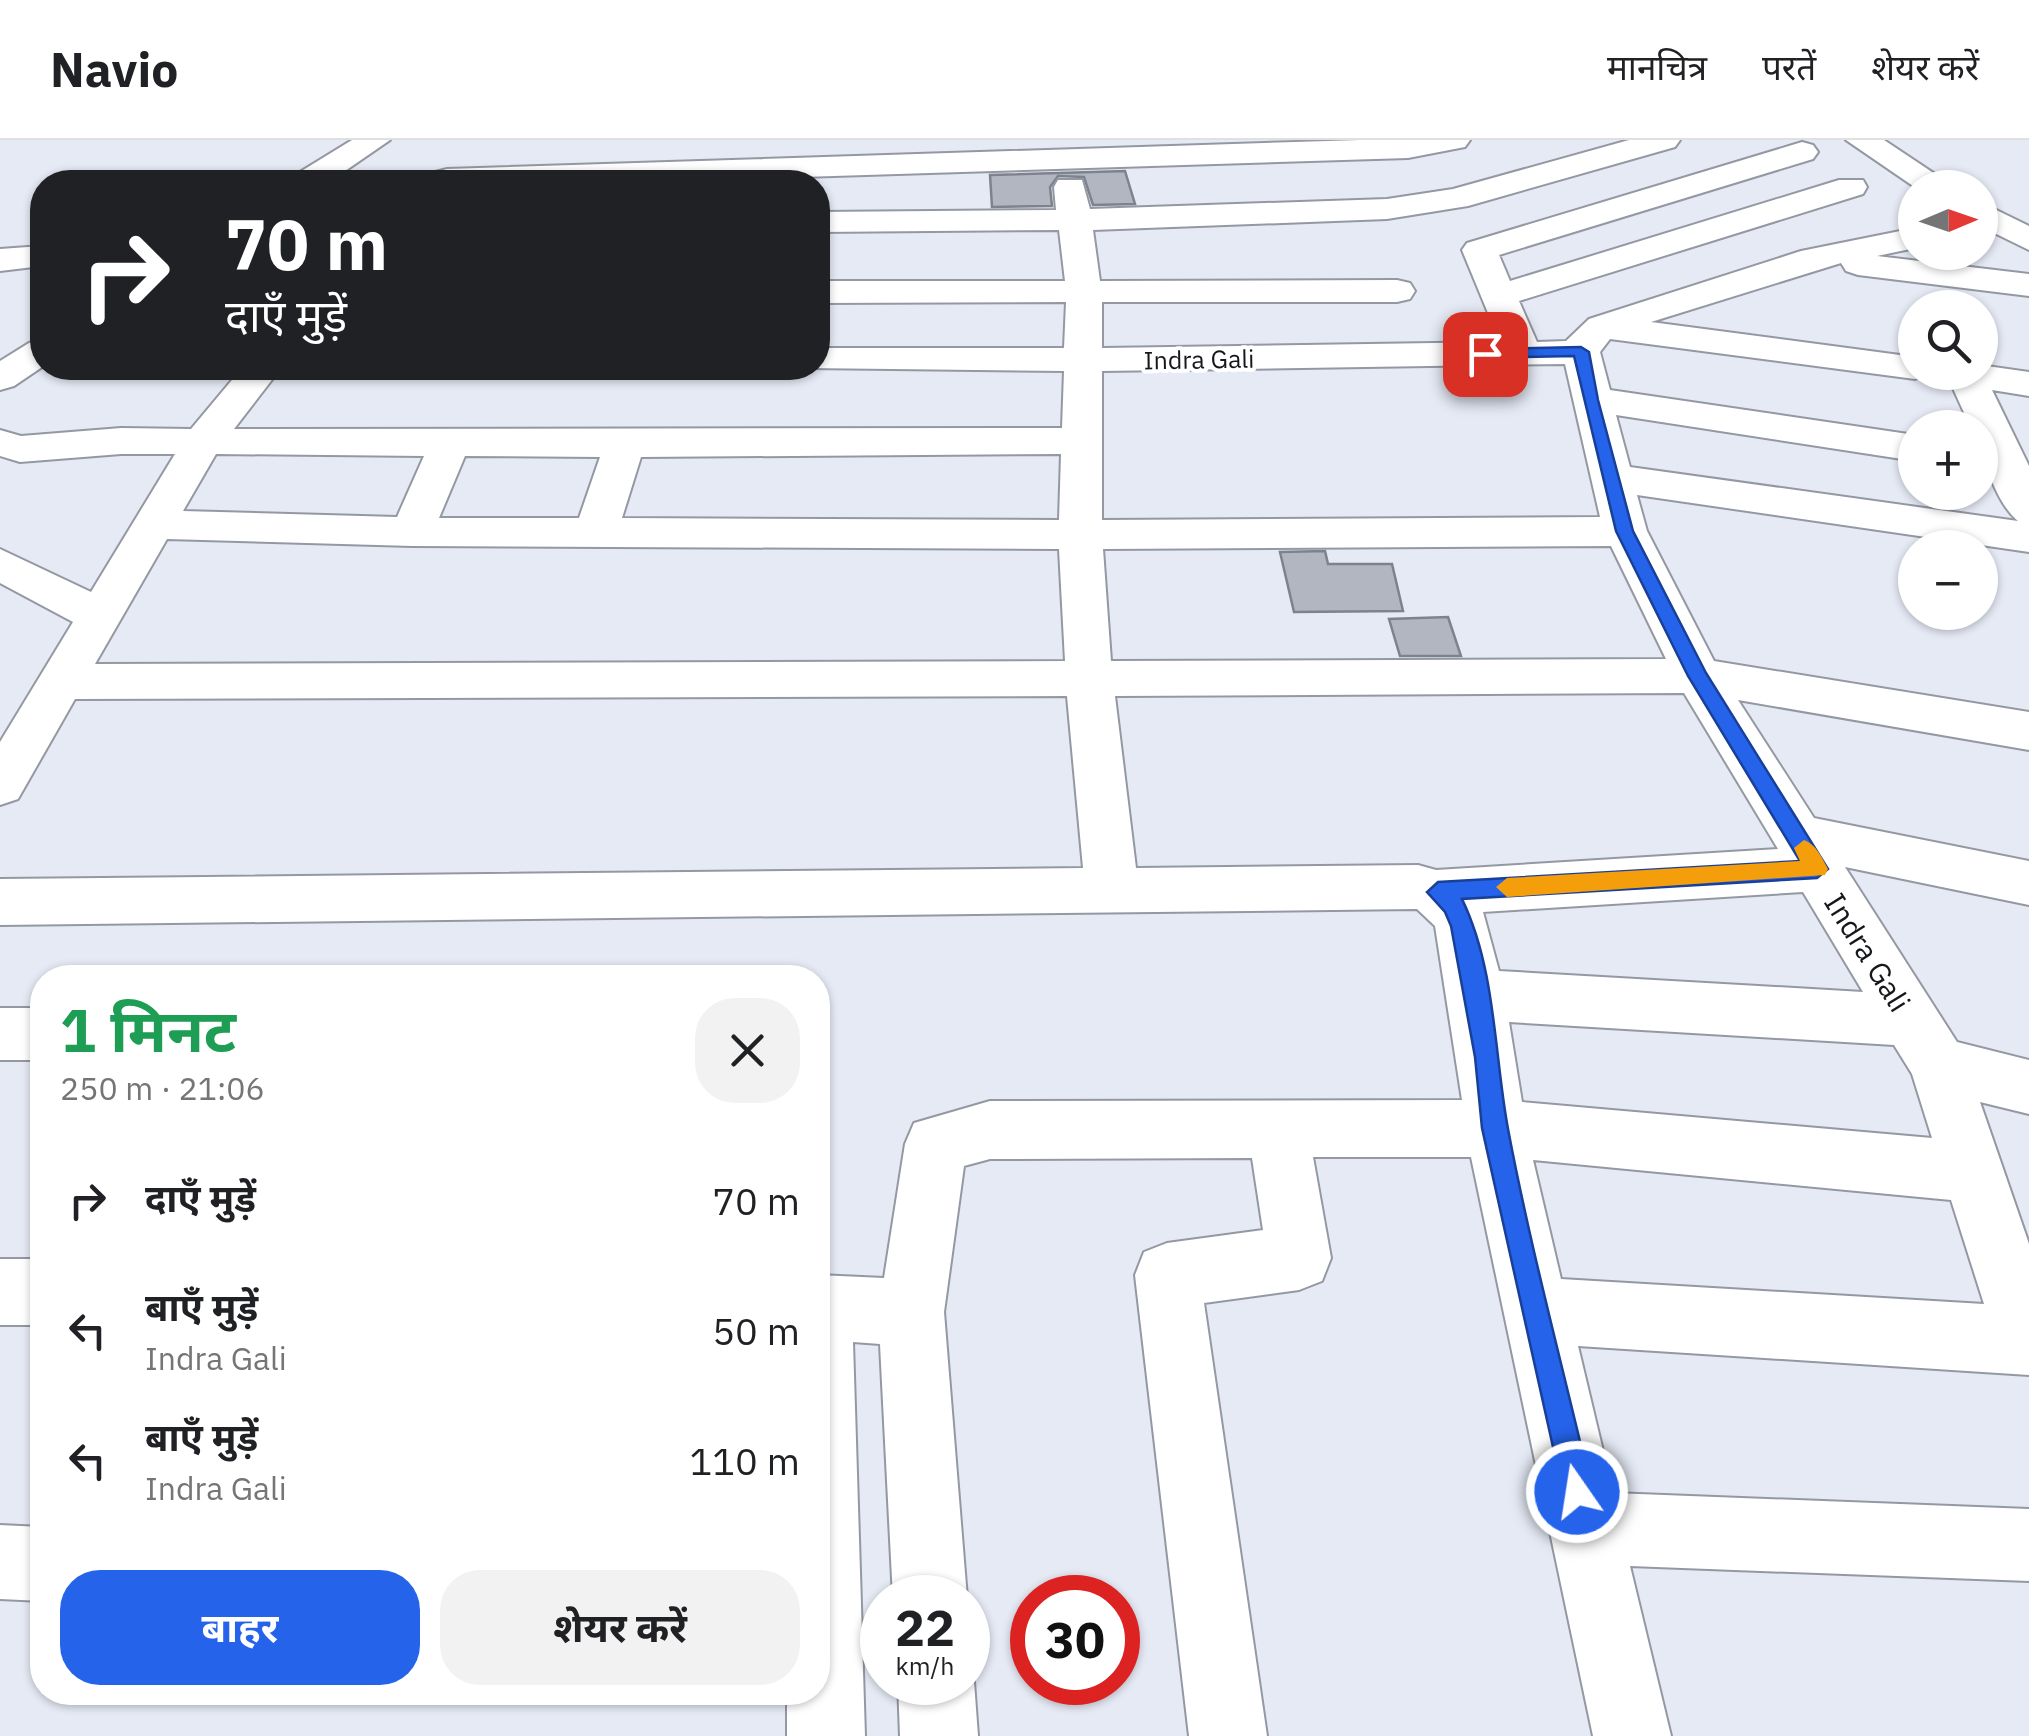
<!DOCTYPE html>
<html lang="hi">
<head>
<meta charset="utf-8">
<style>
  :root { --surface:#fff; --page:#f2f2f2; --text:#202124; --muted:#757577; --line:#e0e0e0; --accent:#2563eb }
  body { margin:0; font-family:"IBM Plex Sans","Noto Sans Devanagari",sans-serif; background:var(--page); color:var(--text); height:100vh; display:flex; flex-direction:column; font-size:38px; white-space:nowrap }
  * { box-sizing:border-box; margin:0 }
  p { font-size:32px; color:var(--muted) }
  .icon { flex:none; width:55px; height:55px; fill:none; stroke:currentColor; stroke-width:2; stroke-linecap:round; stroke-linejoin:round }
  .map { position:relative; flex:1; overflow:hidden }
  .sheet { position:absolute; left:30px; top:825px; width:800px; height:740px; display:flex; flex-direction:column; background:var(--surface); border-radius:40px; box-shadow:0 2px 8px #0004 }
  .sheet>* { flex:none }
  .guide { position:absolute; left:30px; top:30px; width:800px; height:210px; border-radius:40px; box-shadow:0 2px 8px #0004; background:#202124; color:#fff; overflow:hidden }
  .needle { width:65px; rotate:88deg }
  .buttons { position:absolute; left:1898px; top:30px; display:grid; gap:20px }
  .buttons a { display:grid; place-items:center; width:100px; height:100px; border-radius:50%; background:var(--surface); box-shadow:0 2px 8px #0004; font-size:50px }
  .speed { position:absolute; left:860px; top:1435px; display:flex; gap:20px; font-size:50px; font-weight:700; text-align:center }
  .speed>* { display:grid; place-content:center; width:130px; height:130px; border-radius:50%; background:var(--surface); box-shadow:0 2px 8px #0004; line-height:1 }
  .speed small { font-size:25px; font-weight:400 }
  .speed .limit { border:15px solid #d22; background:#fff; color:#111 }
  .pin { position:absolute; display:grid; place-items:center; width:85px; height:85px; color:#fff; margin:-42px; border-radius:20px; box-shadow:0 5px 15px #0006 }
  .me { position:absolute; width:110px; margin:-55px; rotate:347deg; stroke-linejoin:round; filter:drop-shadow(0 0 8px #0008) }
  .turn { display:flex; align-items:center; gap:35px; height:210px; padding:0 30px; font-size:45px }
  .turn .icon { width:130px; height:130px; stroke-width:2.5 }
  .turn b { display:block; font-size:70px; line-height:85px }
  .round { display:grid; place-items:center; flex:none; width:105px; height:105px; border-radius:40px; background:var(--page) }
  .headline { display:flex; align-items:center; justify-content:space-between; height:170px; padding:0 30px }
  h1 { font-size:60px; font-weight:700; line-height:75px; color:#1e9e55 }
  .action { display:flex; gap:20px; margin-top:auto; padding:20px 30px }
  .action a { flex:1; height:115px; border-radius:40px; background:var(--accent); color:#fff; font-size:40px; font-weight:700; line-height:115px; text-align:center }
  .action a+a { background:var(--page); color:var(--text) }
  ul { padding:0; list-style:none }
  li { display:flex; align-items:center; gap:30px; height:130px; padding:0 30px }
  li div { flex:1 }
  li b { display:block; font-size:38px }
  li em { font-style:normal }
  header { display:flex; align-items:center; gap:60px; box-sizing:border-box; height:140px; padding:0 50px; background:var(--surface); border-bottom:2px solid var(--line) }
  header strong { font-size:48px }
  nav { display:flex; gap:55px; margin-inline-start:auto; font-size:35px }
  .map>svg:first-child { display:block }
  .building { fill:#b2b6c0; stroke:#7e828c; stroke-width:2.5 }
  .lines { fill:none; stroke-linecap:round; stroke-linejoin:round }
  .minor-casing { stroke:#9498a2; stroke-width:4 }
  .minor { fill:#fff; fill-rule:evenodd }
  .route { fill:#2563eb; stroke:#184099; stroke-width:2.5 }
  .slow { fill:#f59e0b }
  .labels { text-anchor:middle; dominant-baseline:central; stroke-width:8; stroke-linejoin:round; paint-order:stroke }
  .far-street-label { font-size:25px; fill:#15171a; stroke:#fff }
  .street-label { font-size:30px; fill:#15171a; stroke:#fff }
</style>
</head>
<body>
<header>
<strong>Navio</strong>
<nav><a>मानचित्र</a><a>परतें</a><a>शेयर करें</a></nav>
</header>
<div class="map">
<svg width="2029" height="1596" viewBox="0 0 2029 1596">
  <rect width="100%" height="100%" fill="#e5eaf5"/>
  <path class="building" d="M1125 31 1135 64 1093 65 1084 37 1058 36 1050 47 1052 66 992 67 990 35Z
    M1325 411 1328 424H1392L1403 471 1294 472 1280 412Z
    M1448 477 1461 516H1400L1389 479Z"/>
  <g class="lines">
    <g class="minor-casing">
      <path id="minor" d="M352 0H390L329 42H291L295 35Z
        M1360 0H1470L1465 7 1408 18 640 42H433L431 39 435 32 447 29Z
        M1629 0H1680L1675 7 1468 66 1387 79 1093 90 1100 141 1397 140 1410 143 1415 151 1410 159 1397 162H1102V208L1500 202 1462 110 1467 103 1802 2 1813 5 1818 12 1813 19 1499 115 1510 141 1839 40H1863L1867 47 1863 54 1519 161 1537 202 1566 201 1589 179 1801 111 1915 88V108L1877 116 2029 134V156L1858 135 1846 131 1841 123 1651 182 1915 217V232H1980V225L2029 232V256L1992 250 2029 326V412L1637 355 1647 391 1714 521 2029 572V610L1738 560 1814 678 2029 721V765L1845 727 1957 902 2029 920V974L1980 962 2029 1104V1235L1578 1206 1613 1353 2029 1369V1441L1630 1426 1671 1596H1593L1471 1017H1313L1331 1118 1322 1141 1299 1150 1204 1163 1267 1596H1189L1135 1135 1144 1112 1167 1103 1263 1090 1252 1018 990 1019 964 1026 944 1172 967 1458H893L880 1204 853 1202 865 1596H787V1552H818V1135L884 1138 905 1004 914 983 990 961 1462 960 1435 786 1417 769 0 785V739L1083 728 1067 556 75 559 18 659 0 665V602L73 482 0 443V409L91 452 175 314H121L20 322 0 316V290L21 296 121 288 191 289 242 228H281L234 289 1062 288 1064 231 806 228H818V208H1064L1066 162 818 163V141H1065L1059 90 818 92V72L1056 70 1054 47 1058 40H1082L1090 69 1387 59 1453 49ZM1610 199 1915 239 1931 233 1935 240 1951 244 1971 288H1980C1980 315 1996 363 2018 381L1630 327 1616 275 1915 321V295L1610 250 1600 212ZM1565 224 1600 377 1102 380V231ZM216 314 424 316 397 377 183 371ZM1061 314 1059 380 622 378 641 317ZM465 316 600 317 579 378H439ZM167 399 412 406 1059 409 1065 521 95 524ZM1611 406 1666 519 1111 521 1103 409ZM1684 553 1778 709 1436 730 1418 725 1136 728 1115 556ZM1803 752 1863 852 1499 831 1483 772ZM1509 882 1894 905 1912 934 1932 998 1522 962ZM1533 1020 1951 1060 1984 1164 1561 1139Z
        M1846 0H1884L1956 48H1916Z
        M1980 62 2029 86V110L1980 86Z
        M42 106V126L0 131V109Z
        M42 200V227L14 246 0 250V221L29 203Z
        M0 868H42V920H0Z
        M0 1119H42V1185H0Z
        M0 1385 42 1387V1461L0 1459Z
        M968 1525 974 1542 978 1596H900L898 1542H968Z"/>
    </g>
    <use href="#minor" class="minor"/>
  </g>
  <path class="route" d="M1581 207 1589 212 1598 260 1633 391 1706 533 1828 729 1817 738 1462 759C1496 829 1494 914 1508 989 1531 1111 1564 1231 1592 1352L1588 1362 1577 1366 1567 1362 1563 1352 1482 988 1475 917 1451 786 1445 772 1427 752 1438 742 1800 721 1688 536 1616 391 1574 216 1485 218 1477 214 1485 209Z"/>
  <path class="slow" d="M1804 700C1816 704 1822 718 1828 729L1825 735 1507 757 1496 747 1507 738 1800 721 1794 708Z"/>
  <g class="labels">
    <g class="far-street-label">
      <text transform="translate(1199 219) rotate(-1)">Indra Gali</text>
    </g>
    <g class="street-label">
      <text transform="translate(1868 812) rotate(58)">Indra Gali</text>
    </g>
  </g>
</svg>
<div class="buttons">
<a><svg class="needle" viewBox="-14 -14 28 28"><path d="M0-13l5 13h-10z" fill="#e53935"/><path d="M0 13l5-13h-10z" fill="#757577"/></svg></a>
<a><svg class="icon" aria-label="search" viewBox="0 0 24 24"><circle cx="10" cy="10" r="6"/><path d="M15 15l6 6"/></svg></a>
<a>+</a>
<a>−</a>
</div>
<div class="speed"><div>22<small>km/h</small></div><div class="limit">30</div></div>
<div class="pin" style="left:1485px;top:214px;background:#d93025"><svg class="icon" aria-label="arrive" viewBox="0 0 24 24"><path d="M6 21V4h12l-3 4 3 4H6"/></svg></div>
<svg class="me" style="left:1577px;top:1352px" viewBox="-20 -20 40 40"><circle r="17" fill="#2563eb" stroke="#fff" stroke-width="3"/><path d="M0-11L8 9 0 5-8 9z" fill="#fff"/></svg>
<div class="guide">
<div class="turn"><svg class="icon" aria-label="right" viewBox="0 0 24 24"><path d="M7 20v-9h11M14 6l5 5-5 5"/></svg><div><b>70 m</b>दाएँ मुड़ें</div></div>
</div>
<section class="sheet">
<div class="headline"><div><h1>1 मिनट</h1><p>250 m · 21:06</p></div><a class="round"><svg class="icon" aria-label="close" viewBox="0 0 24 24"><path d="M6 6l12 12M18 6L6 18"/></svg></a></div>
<ul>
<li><svg class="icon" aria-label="right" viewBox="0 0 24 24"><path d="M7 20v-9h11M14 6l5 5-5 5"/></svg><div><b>दाएँ मुड़ें</b></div><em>70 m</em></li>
<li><svg class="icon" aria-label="left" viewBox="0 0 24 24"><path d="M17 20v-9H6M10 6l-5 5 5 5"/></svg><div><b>बाएँ मुड़ें</b><p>Indra Gali</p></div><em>50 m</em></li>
<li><svg class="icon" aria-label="left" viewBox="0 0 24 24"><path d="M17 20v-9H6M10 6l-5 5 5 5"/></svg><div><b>बाएँ मुड़ें</b><p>Indra Gali</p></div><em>110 m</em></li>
</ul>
<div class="action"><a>बाहर</a><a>शेयर करें</a></div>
</section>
</div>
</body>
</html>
